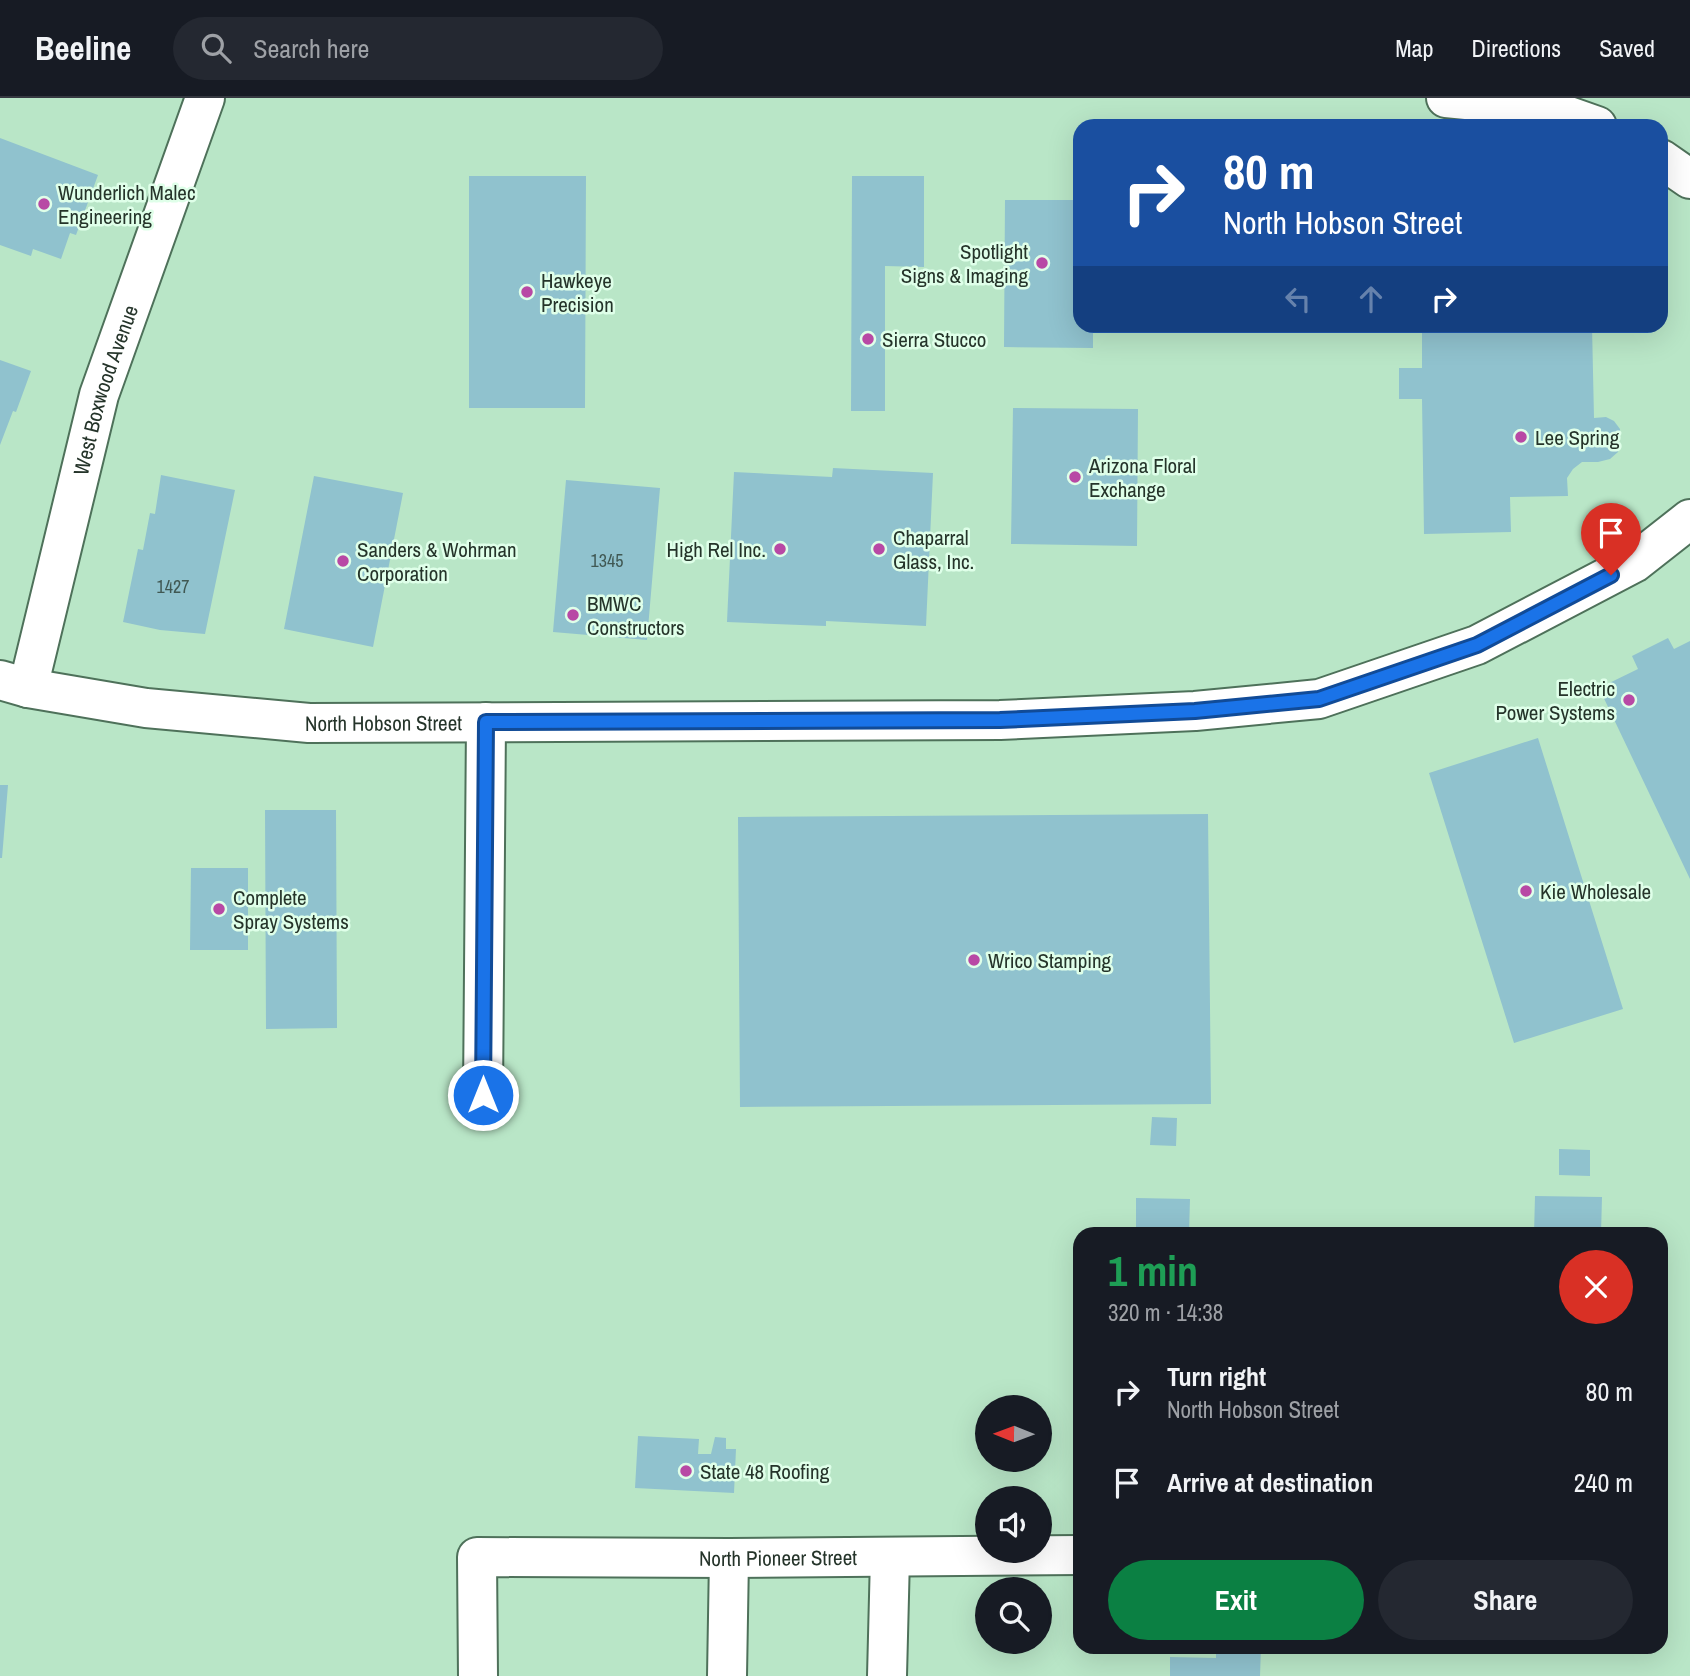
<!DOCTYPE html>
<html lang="en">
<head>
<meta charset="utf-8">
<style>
  :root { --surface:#171b24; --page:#242831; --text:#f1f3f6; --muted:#9ea1a6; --line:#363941; --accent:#0b8043 }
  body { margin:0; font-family:"Archivo Narrow",sans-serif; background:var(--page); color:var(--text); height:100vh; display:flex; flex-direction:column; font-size:26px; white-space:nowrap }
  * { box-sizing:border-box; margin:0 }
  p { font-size:23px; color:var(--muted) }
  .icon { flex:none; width:38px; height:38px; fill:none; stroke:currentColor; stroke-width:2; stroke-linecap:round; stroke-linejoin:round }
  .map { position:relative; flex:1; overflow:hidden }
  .sheet { position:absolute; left:1073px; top:1129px; width:595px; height:427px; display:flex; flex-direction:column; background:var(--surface); border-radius:21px; box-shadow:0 7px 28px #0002 }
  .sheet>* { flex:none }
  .hud { position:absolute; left:1073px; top:21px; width:595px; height:214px; border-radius:21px; box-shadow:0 7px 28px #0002; background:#1a4fa0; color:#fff; overflow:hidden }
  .needle { width:46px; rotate:271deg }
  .fabs { position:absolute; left:975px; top:1297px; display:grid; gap:14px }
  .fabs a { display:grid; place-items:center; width:77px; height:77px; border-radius:50%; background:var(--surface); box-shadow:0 7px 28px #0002; font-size:35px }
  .pin { position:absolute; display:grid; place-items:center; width:60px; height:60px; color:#fff; margin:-72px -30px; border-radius:50% 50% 50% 0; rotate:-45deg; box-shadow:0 0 7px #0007 }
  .pin .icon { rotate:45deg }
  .me { position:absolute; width:77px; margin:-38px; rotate:0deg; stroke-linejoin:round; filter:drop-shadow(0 0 5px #0008) }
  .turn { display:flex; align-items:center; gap:24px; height:147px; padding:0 35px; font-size:32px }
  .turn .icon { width:91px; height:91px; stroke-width:2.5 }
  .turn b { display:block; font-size:49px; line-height:60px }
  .lanes { display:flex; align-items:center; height:66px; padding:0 35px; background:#0003; justify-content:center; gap:35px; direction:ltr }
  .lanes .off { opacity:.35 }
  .round { display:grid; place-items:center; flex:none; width:74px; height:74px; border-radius:37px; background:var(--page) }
  .headline { display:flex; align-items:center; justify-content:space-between; height:119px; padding:0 35px }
  h1 { font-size:42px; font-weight:700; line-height:52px; color:#1e9e55 }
  .primary-button { display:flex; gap:14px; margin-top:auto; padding:14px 35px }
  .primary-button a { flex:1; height:80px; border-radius:42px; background:var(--accent); color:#fff; font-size:28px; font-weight:700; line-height:80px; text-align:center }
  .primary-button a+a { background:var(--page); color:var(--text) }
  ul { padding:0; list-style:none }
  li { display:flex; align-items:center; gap:21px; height:91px; padding:0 35px }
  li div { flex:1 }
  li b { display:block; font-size:26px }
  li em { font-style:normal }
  header { display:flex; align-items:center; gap:42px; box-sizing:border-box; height:98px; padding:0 35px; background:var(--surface); border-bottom:2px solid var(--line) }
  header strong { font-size:33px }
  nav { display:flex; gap:38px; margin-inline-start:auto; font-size:24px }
  .search { width:490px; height:63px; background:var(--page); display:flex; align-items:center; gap:18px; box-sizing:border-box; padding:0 24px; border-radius:38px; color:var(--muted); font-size:26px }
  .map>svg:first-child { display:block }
  .built { fill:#b9e6c7; fill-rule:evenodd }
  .building { fill:#90c2ce }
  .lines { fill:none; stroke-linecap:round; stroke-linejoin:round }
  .minor-casing { stroke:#4e715a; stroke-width:42 }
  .minor { stroke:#fff; stroke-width:38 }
  .route-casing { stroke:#114b97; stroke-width:18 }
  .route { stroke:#1a73e8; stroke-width:12 }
  .poi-dot { fill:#b849a5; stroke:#dfffe9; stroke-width:2.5 }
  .labels { text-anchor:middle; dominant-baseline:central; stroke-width:5; stroke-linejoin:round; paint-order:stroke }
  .number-label { font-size:18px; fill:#405853 }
  .poi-label { font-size:21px; fill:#25342a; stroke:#dfffe9; text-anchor:start }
  .street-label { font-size:21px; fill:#25342a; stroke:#dfffe9 }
</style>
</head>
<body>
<header>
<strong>Beeline</strong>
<div class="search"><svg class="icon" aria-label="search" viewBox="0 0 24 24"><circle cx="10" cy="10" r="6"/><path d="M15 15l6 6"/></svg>Search here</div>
<nav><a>Map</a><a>Directions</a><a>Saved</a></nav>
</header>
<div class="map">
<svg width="1690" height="1578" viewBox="0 0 1690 1578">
  <rect width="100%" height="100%" fill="#ccf3d8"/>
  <path class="built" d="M0 0H1690V1578H0ZM1080 28H1661V228H1080ZM1080 1136H1661V1549H1080ZM987 1309H1040V1362H987ZM987 1400H1040V1452H987ZM987 1491H1040V1544H987Z"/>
  <path class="building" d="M0 40 98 77 76 137 70 135 61 161 33 151 31 158 0 147Z
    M469 78H586L585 310H469Z
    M852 78H924V169L885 168V313H851Z
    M1005 102H1080V228H1093V250L1004 249Z
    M1592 228 1594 320 1606 319 1614 323 1620 331 1618 354 1610 361 1598 364H1582L1573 371 1567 380 1568 398 1510 399 1511 434 1424 436 1422 301H1399V270H1422V231Z
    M0 262 31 273 16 314 13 313 0 347Z
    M1013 310 1138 311 1137 448 1011 446Z
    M833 370 933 375 926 528 826 523V528L727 524 734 374 832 379Z
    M161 377 235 392 205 536 160 532 123 524 138 451 143 452 150 415 155 416Z
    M314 378 403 395 373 549 284 531Z
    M566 382 660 390 647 542 553 534Z
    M1668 540 1674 551 1690 543V781L1599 590 1638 571 1632 558Z
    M1538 640 1623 911 1514 945 1429 675Z
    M0 687H8L2 760H0Z
    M265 712H336L337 930 266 931Z
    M1208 716 1211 1006 740 1009 738 719Z
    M191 770H248V852H190Z
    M1152 1019 1177 1020 1176 1048 1150 1047Z
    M1559 1051 1590 1052V1078L1559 1077Z
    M1535 1098 1602 1099 1601 1136H1534Z
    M1136 1100 1190 1101 1189 1136H1136Z
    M638 1338 699 1341 698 1356H711L715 1339 726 1340V1351H736L734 1395 635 1390Z
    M1216 1549H1261L1260 1578H1170V1559L1216 1560Z"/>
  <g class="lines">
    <g class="minor-casing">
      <g id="minor">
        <path d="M1446 0 1546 10 1597 28"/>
        <path d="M1661 61 1690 81"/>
        <path id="s1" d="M0 582 28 590 146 610 309 625 1000 622 1195 613 1319 601 1477 547 1634 465 1690 421"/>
        <path id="s2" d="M28 590 99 297 205 0"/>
        <path d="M483 997 486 624"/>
        <path id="s3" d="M478 1578 477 1459 729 1460 1080 1457"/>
        <path d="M727 1578 729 1460"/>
        <path d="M887 1578 890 1459"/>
      </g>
    </g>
    <use href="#minor" class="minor"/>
  </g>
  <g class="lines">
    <g class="route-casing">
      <path id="route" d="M483 997 486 624 1000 622 1195 613 1319 601 1477 547 1611 477"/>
    </g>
    <use href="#route" class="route"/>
  </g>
  <g class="poi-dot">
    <circle cx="44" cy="106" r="7"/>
    <circle cx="1042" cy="165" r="7"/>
    <circle cx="527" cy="194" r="7"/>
    <circle cx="868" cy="241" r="7"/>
    <circle cx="1521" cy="339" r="7"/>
    <circle cx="1075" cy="379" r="7"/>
    <circle cx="780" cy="451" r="7"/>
    <circle cx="879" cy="451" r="7"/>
    <circle cx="343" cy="463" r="7"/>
    <circle cx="573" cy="517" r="7"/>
    <circle cx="1629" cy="602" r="7"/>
    <circle cx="1526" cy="793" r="7"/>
    <circle cx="219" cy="811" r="7"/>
    <circle cx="974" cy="862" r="7"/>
    <circle cx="686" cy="1373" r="7"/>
  </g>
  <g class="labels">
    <g class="number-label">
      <text x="607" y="462">1345</text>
      <text x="173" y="488">1427</text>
    </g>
    <g class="poi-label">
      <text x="58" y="94">Wunderlich Malec<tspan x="58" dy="24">Engineering</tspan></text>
      <text x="1028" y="153" text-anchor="end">Spotlight<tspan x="1028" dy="24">Signs &amp; Imaging</tspan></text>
      <text x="541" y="182">Hawkeye<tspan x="541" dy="24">Precision</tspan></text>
      <text x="882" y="241">Sierra Stucco</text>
      <text x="1535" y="339">Lee Spring</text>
      <text x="1089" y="367">Arizona Floral<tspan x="1089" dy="24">Exchange</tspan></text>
      <text x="893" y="439">Chaparral<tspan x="893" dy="24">Glass, Inc.</tspan></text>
      <text x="357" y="451">Sanders &amp; Wohrman<tspan x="357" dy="24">Corporation</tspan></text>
      <text x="766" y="451" text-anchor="end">High Rel Inc.</text>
      <text x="587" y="505">BMWC<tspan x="587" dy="24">Constructors</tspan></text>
      <text x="1615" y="590" text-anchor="end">Electric<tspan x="1615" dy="24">Power Systems</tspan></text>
      <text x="1540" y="793">Kie Wholesale</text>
      <text x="233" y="799">Complete<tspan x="233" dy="24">Spray Systems</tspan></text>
      <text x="988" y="862">Wrico Stamping</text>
      <text x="700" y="1373">State 48 Roofing</text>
    </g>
    <g class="street-label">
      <text stroke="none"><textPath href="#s2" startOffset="308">West Boxwood Avenue</textPath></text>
      <text stroke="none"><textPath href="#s1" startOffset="387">North Hobson Street</textPath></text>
      <text stroke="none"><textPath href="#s3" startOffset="420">North Pioneer Street</textPath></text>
    </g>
  </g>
</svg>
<div class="fabs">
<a><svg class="needle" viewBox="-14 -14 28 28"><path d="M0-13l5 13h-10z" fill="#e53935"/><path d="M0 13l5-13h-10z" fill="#9ea1a6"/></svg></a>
<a><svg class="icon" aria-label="sound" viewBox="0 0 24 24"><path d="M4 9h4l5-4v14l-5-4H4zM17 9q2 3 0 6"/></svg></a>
<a><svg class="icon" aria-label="search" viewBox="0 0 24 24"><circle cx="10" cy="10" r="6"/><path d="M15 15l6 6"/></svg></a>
</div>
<div class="pin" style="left:1611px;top:477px;background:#d93025"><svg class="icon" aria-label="arrive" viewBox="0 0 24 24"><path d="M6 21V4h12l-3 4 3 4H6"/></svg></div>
<svg class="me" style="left:483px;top:997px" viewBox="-20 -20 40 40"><circle r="17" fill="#1a73e8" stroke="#fff" stroke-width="3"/><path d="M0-11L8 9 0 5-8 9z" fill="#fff"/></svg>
<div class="hud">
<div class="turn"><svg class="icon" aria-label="right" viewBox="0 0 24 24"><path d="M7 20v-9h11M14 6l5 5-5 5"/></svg><div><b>80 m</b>North Hobson Street</div></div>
<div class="lanes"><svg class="icon off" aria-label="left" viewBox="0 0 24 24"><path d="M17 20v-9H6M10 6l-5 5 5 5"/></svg><svg class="icon off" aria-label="ahead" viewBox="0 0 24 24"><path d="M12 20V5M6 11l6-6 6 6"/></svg><svg class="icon" aria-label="right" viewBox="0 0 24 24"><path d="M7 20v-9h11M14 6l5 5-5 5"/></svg></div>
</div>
<section class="sheet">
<div class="headline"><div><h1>1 min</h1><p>320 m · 14:38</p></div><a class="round" style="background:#d93025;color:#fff"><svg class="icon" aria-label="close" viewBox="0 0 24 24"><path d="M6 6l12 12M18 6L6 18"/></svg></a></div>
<ul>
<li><svg class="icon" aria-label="right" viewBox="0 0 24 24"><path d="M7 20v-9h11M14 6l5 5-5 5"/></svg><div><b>Turn right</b><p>North Hobson Street</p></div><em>80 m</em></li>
<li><svg class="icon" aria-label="arrive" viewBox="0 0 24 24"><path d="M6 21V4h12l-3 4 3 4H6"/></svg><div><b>Arrive at destination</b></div><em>240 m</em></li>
</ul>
<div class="primary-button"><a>Exit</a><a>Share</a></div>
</section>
</div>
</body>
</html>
